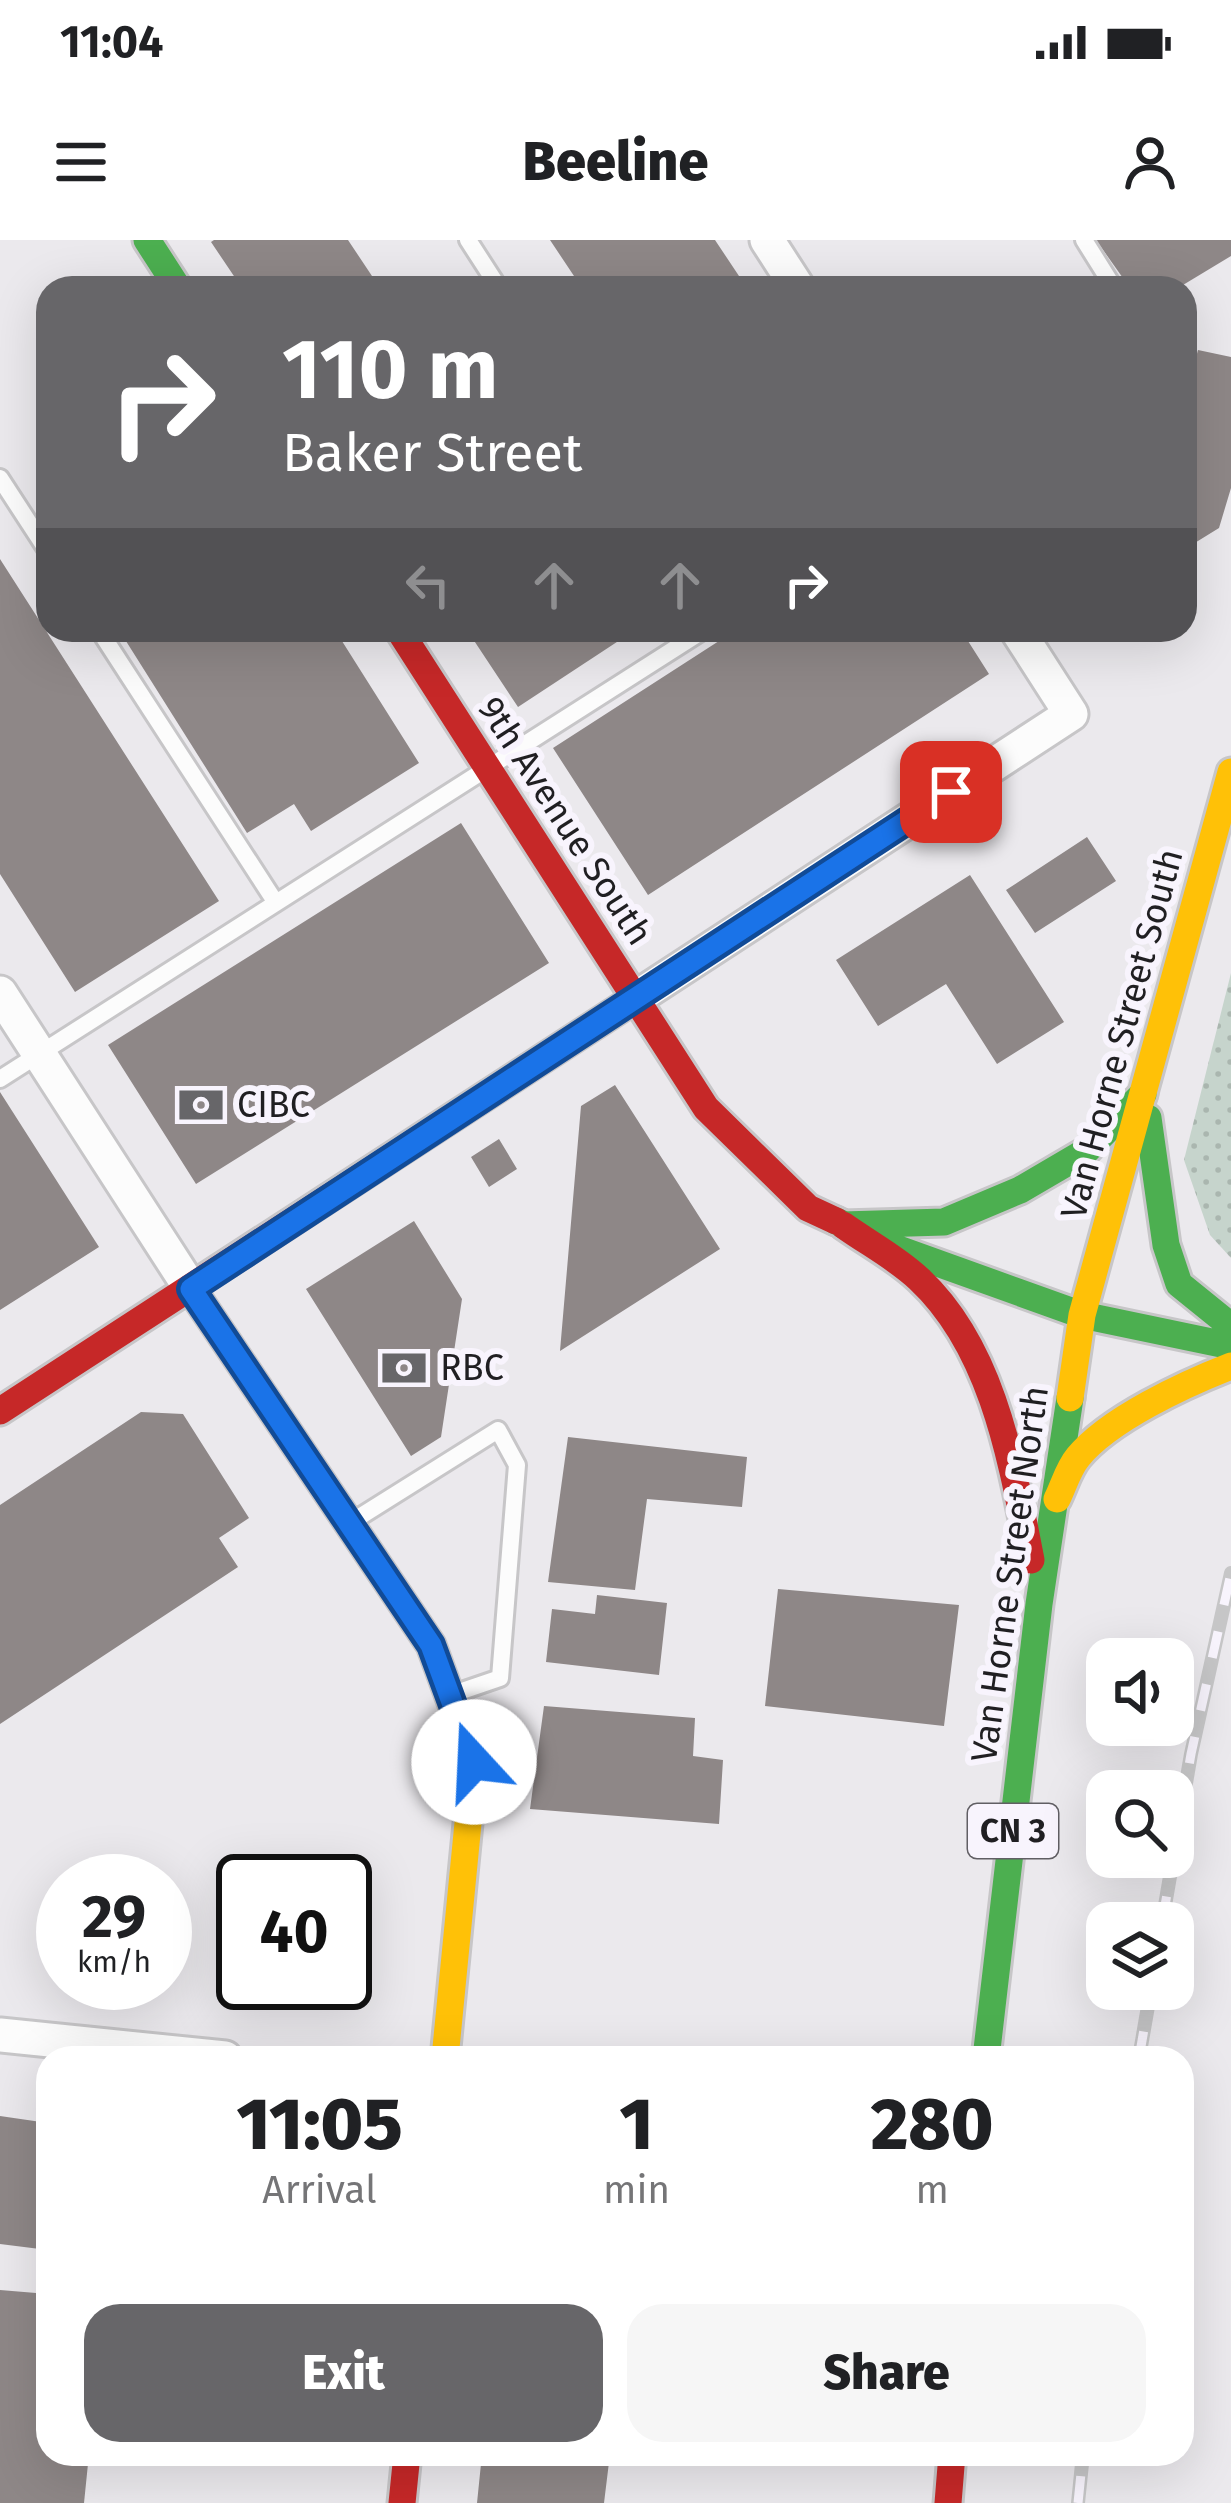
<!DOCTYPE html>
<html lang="en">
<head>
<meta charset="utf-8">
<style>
  :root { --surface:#fff; --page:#f6f6f6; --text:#202124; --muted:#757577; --accent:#676669 }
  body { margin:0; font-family:"Fira Sans",sans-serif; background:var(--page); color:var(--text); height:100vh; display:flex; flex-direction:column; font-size:45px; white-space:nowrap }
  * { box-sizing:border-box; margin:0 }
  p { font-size:39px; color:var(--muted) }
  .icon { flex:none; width:66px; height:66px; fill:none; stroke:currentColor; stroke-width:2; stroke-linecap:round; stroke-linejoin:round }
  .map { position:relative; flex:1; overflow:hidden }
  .sheet { position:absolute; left:36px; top:1806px; width:1158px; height:420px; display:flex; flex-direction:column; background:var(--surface); border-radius:36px; box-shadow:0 12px 48px #0002 }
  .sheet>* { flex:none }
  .hud { position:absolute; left:36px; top:36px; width:1161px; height:366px; border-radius:36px; box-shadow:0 12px 48px #0002; background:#676669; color:#fff; overflow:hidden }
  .fabs { position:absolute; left:1086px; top:1398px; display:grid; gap:24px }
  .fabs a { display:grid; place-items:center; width:108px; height:108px; border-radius:24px; background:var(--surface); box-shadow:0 12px 48px #0002; font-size:60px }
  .speed { position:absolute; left:36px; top:1614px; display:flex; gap:24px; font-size:60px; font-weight:700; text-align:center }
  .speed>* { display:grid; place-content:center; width:156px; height:156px; border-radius:50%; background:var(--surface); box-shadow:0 12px 48px #0002; line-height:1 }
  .speed small { font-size:30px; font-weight:400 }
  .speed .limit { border:6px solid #111; border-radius:18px; background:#fff; color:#111 }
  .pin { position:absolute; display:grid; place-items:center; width:102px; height:102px; color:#fff; margin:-51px; border-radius:24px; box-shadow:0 6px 18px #0006 }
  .me { position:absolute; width:132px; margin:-66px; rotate:340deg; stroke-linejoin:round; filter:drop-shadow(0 0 9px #0008) }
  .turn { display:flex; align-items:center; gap:42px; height:252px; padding:0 48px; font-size:54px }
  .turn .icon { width:156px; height:156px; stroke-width:2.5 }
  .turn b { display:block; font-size:84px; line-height:102px }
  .lanes { display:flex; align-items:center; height:114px; padding:0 48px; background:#0003; justify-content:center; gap:60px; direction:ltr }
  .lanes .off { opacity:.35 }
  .eta { display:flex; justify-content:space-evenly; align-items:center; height:204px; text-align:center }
  .eta b { font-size:72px; font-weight:800; line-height:84px }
  .cta { display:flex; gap:24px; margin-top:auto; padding:24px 48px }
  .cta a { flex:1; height:138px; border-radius:36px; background:var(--accent); color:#fff; font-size:48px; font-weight:800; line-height:138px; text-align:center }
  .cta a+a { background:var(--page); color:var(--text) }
  .status { display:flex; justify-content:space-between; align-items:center; height:84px; padding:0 60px; background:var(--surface); direction:ltr }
  .status svg { height:33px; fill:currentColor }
  header { display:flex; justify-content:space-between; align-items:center; height:156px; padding:0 48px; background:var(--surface); font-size:54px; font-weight:800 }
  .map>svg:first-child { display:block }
  .green { fill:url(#green-dots) }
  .building { fill:#8e8787 }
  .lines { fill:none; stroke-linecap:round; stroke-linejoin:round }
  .lane-casing { stroke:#c7c6c8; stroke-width:22 }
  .street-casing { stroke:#c7c6c8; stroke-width:39 }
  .fast-casing { stroke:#c7c6c8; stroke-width:33 }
  .slow-casing { stroke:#c7c6c8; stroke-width:33 }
  .jam-casing { stroke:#c7c6c8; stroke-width:33 }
  .lane { stroke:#fcfcfc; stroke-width:16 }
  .street { stroke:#fcfcfc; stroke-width:33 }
  .fast { stroke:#4caf50; stroke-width:27 }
  .slow { stroke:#ffc107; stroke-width:27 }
  .jam { stroke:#c62828; stroke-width:27 }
  .rail-casing { stroke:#c6c6c7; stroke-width:14 }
  .rail { stroke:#f8f4fd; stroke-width:9; stroke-dasharray:27; stroke-linecap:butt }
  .route-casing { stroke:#114b97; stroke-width:30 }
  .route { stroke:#1a73e8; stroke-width:21 }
  .labels { text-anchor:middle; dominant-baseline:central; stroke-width:12; stroke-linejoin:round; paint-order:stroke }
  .shield { fill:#f8f4fd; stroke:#615f64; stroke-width:3 }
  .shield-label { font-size:33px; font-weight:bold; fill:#201f22 }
  .street-label { font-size:36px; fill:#201f22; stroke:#f8f4fd }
  .poi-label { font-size:36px; fill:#201f22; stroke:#f8f4fd; text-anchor:start }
</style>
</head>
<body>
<div class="status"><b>11:04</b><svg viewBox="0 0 49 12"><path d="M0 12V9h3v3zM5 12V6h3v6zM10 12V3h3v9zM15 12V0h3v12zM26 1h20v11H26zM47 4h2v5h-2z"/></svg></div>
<header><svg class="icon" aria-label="menu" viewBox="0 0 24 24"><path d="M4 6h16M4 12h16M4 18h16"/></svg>Beeline<svg class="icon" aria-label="person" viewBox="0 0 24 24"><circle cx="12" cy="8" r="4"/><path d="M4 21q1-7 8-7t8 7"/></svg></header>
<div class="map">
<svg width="1231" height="2263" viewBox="0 0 1231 2263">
  <defs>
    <pattern id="green-dots" width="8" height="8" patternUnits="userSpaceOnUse" patternTransform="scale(3)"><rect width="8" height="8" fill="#c6d4cc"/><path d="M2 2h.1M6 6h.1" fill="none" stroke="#aab6af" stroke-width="1.8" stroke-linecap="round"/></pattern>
  </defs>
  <rect width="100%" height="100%" fill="#ebe9ed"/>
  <path class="green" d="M1231 733V1018L1210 995 1184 920Z"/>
  <path class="building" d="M214 0H348L380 48H242L211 2Z
    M550 0H715L747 48H582Z
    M1096 0H1231V16L1178 48H1130Z
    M1198 110 1231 117V248L1219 288 1185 309V158Z
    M0 319 219 661 75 752 0 634Z
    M119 390H335L419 523 311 591 294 564 247 593Z
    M467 390H618L623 398 518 467Z
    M736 390H961L989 434 648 655 553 508Z
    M461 583 549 723 196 944 108 805Z
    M1087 597 1116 641 1035 693 1006 650Z
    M970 635 1064 782 997 824 946 744 878 786 836 720Z
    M615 845 720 1009 560 1111 581 866Z
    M0 852 99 1007 0 1070Z
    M499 899 517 929 489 947 471 917Z
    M414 981 462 1059 441 1197 411 1216 306 1049Z
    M141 1172 183 1174 249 1278 219 1298 238 1327 0 1484V1265Z
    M568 1197 747 1217 742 1267 647 1259 635 1350 548 1342Z
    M778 1349 959 1365 944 1486 765 1466Z
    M597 1355 667 1363 659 1435 546 1422 552 1369 595 1374Z
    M544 1466 695 1478 693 1516 723 1520 719 1584 530 1569Z
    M0 1876 48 1883V2010L0 2004Z
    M0 2050 48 2054V2214H89L84 2263H0Z
    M482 2214H610L604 2263H477Z"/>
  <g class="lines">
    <g class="lane-casing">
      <path id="lane" d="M468 0 499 48
        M1084 0 1114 48
        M0 238 48 312
        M99 390 276 663
        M0 839 704 390
        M353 1281 498 1190 517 1225 500 1438 456 1453"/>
    </g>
    <g class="street-casing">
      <path id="street" d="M767 0 798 48
        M0 753 191 1049
        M636 758 1071 474 1017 390
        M0 1795 225 1818"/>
    </g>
    <g class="fast-casing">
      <path id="fast" d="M147 0 178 48
        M1148 878 1166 1005 1179 1044 1231 1086
        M836 981 901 1010 1082 1075 1231 1106
        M843 985 944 982 1020 950 1085 912 1143 854
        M986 1818 1039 1364 1070 1158"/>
    </g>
    <g class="slow-casing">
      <path id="slow" d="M191 1049 431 1405 474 1522 445 1818
        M1070 1158 1082 1075 1231 532
        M1057 1259C1064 1245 1068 1229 1078 1217 1109 1179 1185 1144 1231 1126"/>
    </g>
    <g class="jam-casing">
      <path id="jam" d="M399 390 706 868 808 968 836 981
        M843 985C868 1003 897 1018 919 1039 994 1109 1012 1224 1031 1320
        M0 1171 636 758
        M402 2263 407 2214
        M948 2263 952 2214"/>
    </g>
    <use href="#lane" class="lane"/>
    <use href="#street" class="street"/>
    <use href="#fast" class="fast"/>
    <use href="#slow" class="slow"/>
    <use href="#jam" class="jam"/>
    <g class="rail-casing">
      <path id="rail" d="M1162 1683 1191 1514 1231 1333
        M1139 1818 1151 1749
        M1078 2263 1083 2214"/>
    </g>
    <use href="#rail" class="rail"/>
  </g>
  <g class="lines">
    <g class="route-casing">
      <path id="route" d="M474 1522 431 1405 191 1049 951 552"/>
    </g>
    <use href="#route" class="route"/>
  </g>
  <defs>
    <g id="bank-bare" transform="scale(3.6)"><path d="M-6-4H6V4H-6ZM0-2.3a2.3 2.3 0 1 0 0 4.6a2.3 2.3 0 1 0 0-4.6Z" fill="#676669" stroke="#f8f4fd" stroke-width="2.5" paint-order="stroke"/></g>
  </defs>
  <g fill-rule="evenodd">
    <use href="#bank-bare" x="201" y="865"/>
    <use href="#bank-bare" x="404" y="1128"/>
  </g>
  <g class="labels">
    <rect class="shield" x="968" y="1564" width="90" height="54" rx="9"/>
    <g class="shield-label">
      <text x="1013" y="1591">CN 3</text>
    </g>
    <g class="street-label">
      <text transform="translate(565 581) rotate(57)">9th Avenue South</text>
      <text transform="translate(1122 794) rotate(-75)">Van Horne Street South</text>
      <text transform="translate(1010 1334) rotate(-82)">Van Horne Street North</text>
    </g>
    <g class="poi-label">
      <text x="237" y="865">CIBC</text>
      <text x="440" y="1128">RBC</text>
    </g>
  </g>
</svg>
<div class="fabs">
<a><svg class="icon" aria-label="sound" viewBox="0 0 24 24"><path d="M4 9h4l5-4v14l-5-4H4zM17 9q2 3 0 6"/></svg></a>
<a><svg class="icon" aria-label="search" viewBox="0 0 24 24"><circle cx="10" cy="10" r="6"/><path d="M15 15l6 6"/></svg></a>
<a><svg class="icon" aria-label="layers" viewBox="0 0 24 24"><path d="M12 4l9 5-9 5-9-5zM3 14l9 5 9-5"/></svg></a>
</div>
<div class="speed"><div>29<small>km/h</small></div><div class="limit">40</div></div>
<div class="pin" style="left:951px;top:552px;background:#d93025"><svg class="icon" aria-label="arrive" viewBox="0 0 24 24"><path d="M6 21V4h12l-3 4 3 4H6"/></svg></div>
<svg class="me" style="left:474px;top:1522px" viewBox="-20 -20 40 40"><circle r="19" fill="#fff"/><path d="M0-13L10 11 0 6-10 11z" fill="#1a73e8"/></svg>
<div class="hud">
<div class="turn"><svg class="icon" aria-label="right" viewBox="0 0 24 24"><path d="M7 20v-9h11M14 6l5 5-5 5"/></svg><div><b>110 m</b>Baker Street</div></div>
<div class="lanes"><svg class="icon off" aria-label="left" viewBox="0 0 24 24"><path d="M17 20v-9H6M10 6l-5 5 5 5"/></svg><svg class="icon off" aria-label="ahead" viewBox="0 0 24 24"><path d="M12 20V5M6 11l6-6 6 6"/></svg><svg class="icon off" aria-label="ahead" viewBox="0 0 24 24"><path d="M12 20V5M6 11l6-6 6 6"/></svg><svg class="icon" aria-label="right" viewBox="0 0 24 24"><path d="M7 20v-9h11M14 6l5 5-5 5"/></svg></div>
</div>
<section class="sheet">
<div class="eta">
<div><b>11:05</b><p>Arrival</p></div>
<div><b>1</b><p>min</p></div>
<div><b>280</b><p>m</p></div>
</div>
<div class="cta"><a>Exit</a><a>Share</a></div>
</section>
</div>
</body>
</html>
